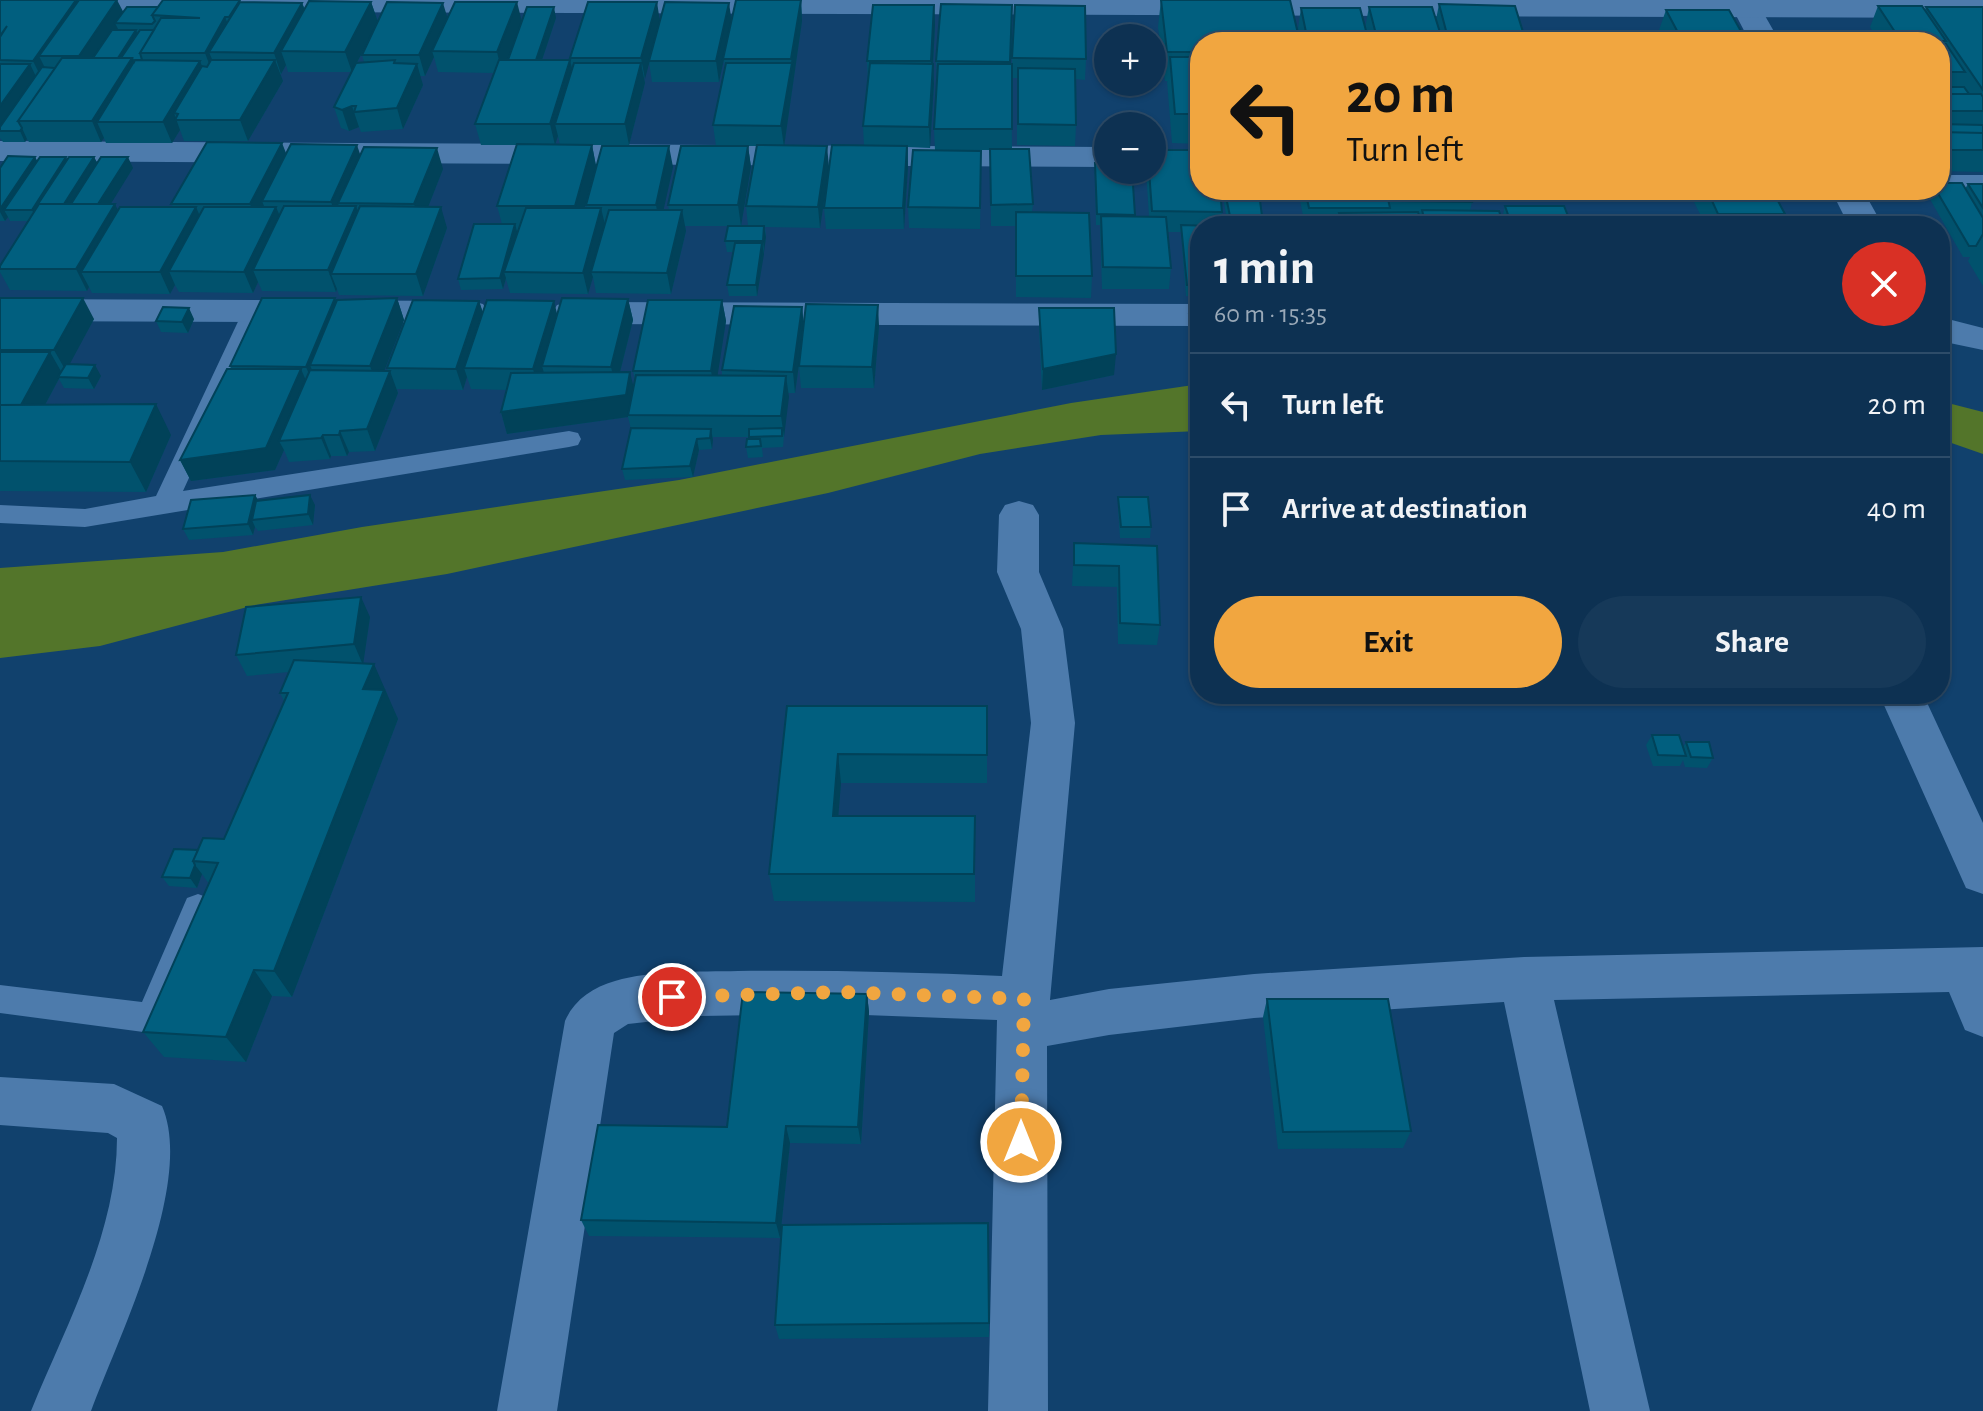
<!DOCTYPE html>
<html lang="en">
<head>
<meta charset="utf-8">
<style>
  :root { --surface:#0d3152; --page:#163959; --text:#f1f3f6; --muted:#9aa9b8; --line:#2d4c69; --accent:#f1a640 }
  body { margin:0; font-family:"Alegreya Sans",sans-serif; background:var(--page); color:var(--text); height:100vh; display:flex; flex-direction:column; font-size:30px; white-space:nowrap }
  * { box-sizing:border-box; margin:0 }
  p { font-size:26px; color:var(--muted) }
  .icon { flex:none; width:44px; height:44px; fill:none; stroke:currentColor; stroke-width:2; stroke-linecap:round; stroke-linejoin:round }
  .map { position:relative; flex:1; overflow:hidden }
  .side { position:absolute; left:1190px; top:216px; width:760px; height:488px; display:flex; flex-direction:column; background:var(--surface); border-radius:32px; box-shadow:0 2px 6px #0004,0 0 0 2px var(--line) }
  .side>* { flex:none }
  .top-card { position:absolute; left:1190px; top:32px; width:760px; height:168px; border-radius:32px; box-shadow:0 2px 6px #0004,0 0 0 2px var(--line); background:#f1a640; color:#111; overflow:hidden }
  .fabs { position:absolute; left:1094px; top:24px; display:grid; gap:16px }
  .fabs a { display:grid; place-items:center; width:72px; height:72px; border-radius:50%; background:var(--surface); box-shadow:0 2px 6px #0004,0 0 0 2px var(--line); font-size:40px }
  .pin { position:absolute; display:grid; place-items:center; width:68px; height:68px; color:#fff; margin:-34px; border:4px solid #fff; border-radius:50%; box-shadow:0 2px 8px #0007 }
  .me { position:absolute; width:88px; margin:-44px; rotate:0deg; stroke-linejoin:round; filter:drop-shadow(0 0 6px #0008) }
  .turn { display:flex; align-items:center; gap:28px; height:168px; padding:0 24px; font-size:36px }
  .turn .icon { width:104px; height:104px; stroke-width:2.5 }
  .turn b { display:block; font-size:56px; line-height:68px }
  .round { display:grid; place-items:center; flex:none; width:84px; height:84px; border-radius:42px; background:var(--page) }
  .headline { display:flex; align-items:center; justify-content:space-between; height:136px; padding:0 24px }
  h1 { font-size:48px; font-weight:700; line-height:60px }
  .action { display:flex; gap:16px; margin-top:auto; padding:16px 24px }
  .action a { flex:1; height:92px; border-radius:48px; background:var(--accent); color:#111; font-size:32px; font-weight:700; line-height:92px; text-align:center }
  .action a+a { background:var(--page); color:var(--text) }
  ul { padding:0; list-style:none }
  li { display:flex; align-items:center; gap:24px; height:104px; padding:0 24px; border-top:2px solid var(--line) }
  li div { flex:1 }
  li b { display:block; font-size:30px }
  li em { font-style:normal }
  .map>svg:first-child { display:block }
  .water { fill:#53752a }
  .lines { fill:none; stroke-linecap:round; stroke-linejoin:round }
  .lane { fill:#4d7bac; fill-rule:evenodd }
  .street { fill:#4d7bac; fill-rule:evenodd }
  .secondary { fill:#4d7bac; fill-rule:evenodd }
  .wall { fill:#01526d; fill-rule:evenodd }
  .shaded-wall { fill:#014259 }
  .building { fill:#015f7f; stroke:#014259; stroke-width:2 }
  .route { stroke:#f1a640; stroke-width:14; stroke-dasharray:0 25.2 }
</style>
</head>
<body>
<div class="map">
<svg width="1983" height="1411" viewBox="0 0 1983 1411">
  <rect width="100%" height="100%" fill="#11416d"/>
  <path class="water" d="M1200 384V431L1101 435 980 454 828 493 447 574 255 605 100 646 0 658V568L223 552 362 527 679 480 1071 403Z
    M1940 401 1983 412V454L1940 439Z"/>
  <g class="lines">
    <path class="lane" d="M254 304 265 311 183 491 569 431 578 433 581 439 578 445 569 447 85 527 0 523V505L85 509 156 496 243 311Z
      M198 894 209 898 213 907 162 1028 151 1033 0 1013V985L142 1002 187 898Z"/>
    <path class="street" d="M1728 0H1756L1780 42H1750Z
      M0 141 1108 147V167L0 161Z
      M1940 175H1983V195L1928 192 1940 190Z
      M1831 190H1863L1883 226H1849Z
      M0 299 470 301 483 304 488 312 483 320 470 323 0 321Z
      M570 302 1200 304V326L570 324 557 321 552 313 557 305Z
      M1940 317 1983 328V350L1940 341Z
      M1019 501 1033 505 1039 515V572L1063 629 1075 723 1050 1000 1109 989 1254 974 1524 957 1983 947V1037L1965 1030 1949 992 1554 1000 1650 1411H1590L1504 1002 1254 1018 1109 1035 1047 1046 1048 1411H988L997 1020 839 1014 700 1016 628 1024 614 1033 557 1411H497L565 1021C574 1000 593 987 615 981 652 970 699 972 738 971 826 970 914 972 1002 976L1031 723 1021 629 997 572 999 515 1005 505Z
      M1879 694H1923L1983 823V894L1966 888Z
      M0 1077 114 1084 162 1106C195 1182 119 1336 91 1411H31C66 1325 117 1233 117 1138L108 1133 0 1125Z"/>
    <path class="secondary" d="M0 0H1983V18L0 11Z"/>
  </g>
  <path class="wall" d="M0 0H78L123 12 158 7 242 2 302 3 305 9 371 2 378 22 447 19 522 22 556 18 542 60H570V58L660 21H732L801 0 802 21 784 146 829 167 820 228 765 227 766 237 757 296H729L727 285 734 252H727L725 241 748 226 746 206 757 146H748L751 167 741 226H685L686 231 671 294 596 293 593 277 588 294 510 293 506 279 503 289 461 290 458 279 502 224 497 206 517 145H481L475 124 494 73 438 72 434 57 425 76H420L423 85 403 129 361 132 359 127 349 131 341 128 334 107 351 72H288L286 65 281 74H280L283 81 248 141H184L180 130 172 143H106L104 138 101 142H29L27 139 25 142H3L0 138ZM376 25 362 55 364 62 357 63ZM520 29 508 60H507ZM724 60 725 70 713 125 716 146 668 205 669 210H663L673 167 586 205 587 208H585L596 166 592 145H629L645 83 644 79 649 62 652 82H719ZM558 136 560 145H555Z
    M1161 0 1200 42V144L1172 143 1167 81H1165L1158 27Z
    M1439 4 1526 42H1369L1365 28 1369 7 1436 20Z
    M934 5 935 25 933 64 934 84 930 148 908 147V167L904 229H826L824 208 864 146 863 126 868 80 867 61Z
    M1012 5 1011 64 1012 149 1033 204 1032 212 1092 276 1091 298 1016 297V226H991L990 150H935L934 129 937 82 936 61Z
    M1878 6 1925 10 1926 7H1983V172L1940 171V42H1879L1870 27Z
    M1301 8 1369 42H1301L1298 28Z
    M1666 10 1747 42H1665L1659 30Z
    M1012 58 1086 59 1085 80 1075 79 1076 125 1075 146 1017 145V78H1012Z
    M286 153 360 155 443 169 428 207 447 228 423 296 339 295 337 289 336 292 262 291 258 282 253 293 179 292 175 285 170 294 92 293 89 287 87 291 10 290 0 272V266L28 221H10L8 217 5 221H0V168L35 157 37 161 66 157 67 160 94 157 97 163 133 168 110 204 118 210 173 207 171 204Z
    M1095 163 1132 170 1135 216H1149L1146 170H1152L1222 212 1220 226H1200V296H1186L1181 232H1168L1171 268 1169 289H1102L1100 225H1096Z
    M981 172 980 229 909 228 908 207Z
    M1968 184H1983V286L1968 261 1970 257H1963L1927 194 1929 190 1965 189Z
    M1221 190H1259V194L1263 216H1303L1298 190H1469L1472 202 1470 211 1502 218 1505 206 1572 226H1228L1224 203V198H1222Z
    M1688 190H1772L1785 214 1780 226H1706Z
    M0 298 94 319 69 364 101 376 94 389 64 388 59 379 45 405 171 435 146 492 0 491Z
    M335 298 337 301 397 298 404 320 384 371H388L387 368 479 301 483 313 557 315 628 299 633 320 620 372 634 387 635 380 633 371 722 300 726 321 717 376H722V370L802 307 804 325 879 326 874 388H801L799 366 800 360 795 393H788L783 447 762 448 763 457 748 458 746 447 749 437H713L712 449 699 450 693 477 625 480 622 469 631 429 628 417 507 434 501 412 507 390 471 389 467 377 463 390 397 389 398 393 375 451 349 452 347 456H331L330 459 289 462 284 450 275 470 191 481 180 460 231 369 230 366Z
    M1039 308 1114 375 1042 390 1039 329Z
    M1189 314H1200V363H1193L1188 325Z
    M194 319 188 333 161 332 156 321Z
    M255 495 258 500 315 505 313 525 258 531 255 527 253 535 189 540 183 529Z
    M1118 497 1151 527 1150 538H1120L1118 508Z
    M1074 543 1157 546 1160 625 1157 645 1118 644 1117 587 1072 586Z
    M370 617 363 664 387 693 386 695 398 719 292 997 272 996 246 1062 164 1057 143 1032 209 884 202 874 197 888 169 886 162 877 198 850 224 839 284 701 280 693 289 672 247 676 236 655Z
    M787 706H987V783H841L838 816H975V902L774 901 769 874Z
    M1652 735 1683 747 1686 742 1713 758 1707 768 1685 767 1683 760 1680 766H1653L1646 745Z
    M867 994 869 1012 861 1144 790 1143 780 1238 589 1236 581 1220 727 1127Z
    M1267 999 1411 1131 1403 1148 1278 1149 1263 1017Z
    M988 1223 989 1337 779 1339 775 1325Z"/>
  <path class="shaded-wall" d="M76 0H78L86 18 39 56 48 74 43 81 33 61Z
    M117 0 127 19 115 23 119 31 88 76 79 56Z
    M801 0 802 21 784 147 781 126Z
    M371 2 378 22 352 72 345 52Z
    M517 2 522 22 502 73 497 52Z
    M657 2 660 22 645 79 641 58Z
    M302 3 309 23 281 51 286 65 281 74 274 53Z
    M443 3 449 23 432 51 434 57 425 76 419 55Z
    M729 3 732 23 719 82 716 61Z
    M934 5 935 25 932 82 931 61Z
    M554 7 556 18 536 78 533 68Z
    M225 17 233 37 209 52 216 69 213 74 205 53Z
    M136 30 140 40 113 65Z
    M132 58 141 79 97 122 104 138 101 142 92 121Z
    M275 60 283 81 248 141 240 120Z
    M570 60 575 81 555 124 558 136 555 145 550 124Z
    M200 61 208 81 178 114 174 113 180 130 172 143 163 122Z
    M641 63 645 83 629 145 625 124Z
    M30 64 40 85 0 131V106Z
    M417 64 423 85 403 129 397 108Z
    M933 64 934 84 930 148 929 127Z
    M352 106 359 127 349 131 342 110Z
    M22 128 27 139 25 142 20 131Z
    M282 143 290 163 262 201 266 211 259 225 250 204Z
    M357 145 364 166 338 203 342 215 339 223 331 202Z
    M592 145 596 166 579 228 575 206Z
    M669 146 673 167 660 226 656 205Z
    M748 146 751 167 741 226 738 205Z
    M827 146 829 167 820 228 818 207Z
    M907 146 908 167 904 229 903 208Z
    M437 148 443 169 421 225 414 204Z
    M35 157 41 168 4 210 8 217 5 221 0 212V209Z
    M66 157 71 168 38 221 32 210Z
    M94 157 100 168 71 212 59 211Z
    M128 157 133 168 99 223 94 212Z
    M115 204 125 225 81 272 89 287 87 291 76 269Z
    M356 206 363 227 331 274 337 289 336 292 328 270Z
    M196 207 205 228 169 271 175 285 170 294 160 272Z
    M276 207 285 228 253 270 258 282 253 293 244 272Z
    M441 207 447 228 423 296 416 274Z
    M601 208 606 229 591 272 593 277 588 294 583 273Z
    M682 210 686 231 671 294 667 273Z
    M515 224 518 235 504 272 506 278 503 289 500 278Z
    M764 226 766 237 764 252 763 241Z
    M762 243 764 254 757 296 756 285Z
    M83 298 94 319 66 371 54 350Z
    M335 298 343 319 310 365 317 383 315 388 306 367Z
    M397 298 404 320 378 387 370 366Z
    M628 299 633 320 616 388 611 367Z
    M722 300 726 321 715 392 711 371Z
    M479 301 486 322 464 368 467 377 463 390 456 369Z
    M554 301 559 322 542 366 544 373 539 390 533 369Z
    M878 305 879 326 874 388 872 367Z
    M802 307 804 328 795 393 793 372Z
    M189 308 194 319 188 333 182 322Z
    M50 352 62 373 31 431 18 410Z
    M1116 354 1114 375 1042 390 1043 369Z
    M95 365 101 376 94 389 88 378Z
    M301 369 310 390 279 441 284 450 275 470 191 481 180 460Z
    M390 371 398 393 375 451 367 429Z
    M630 372 635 393 631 416 628 415V417L507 434 501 412Z
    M786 376 789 397 784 437 781 416Z
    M156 404 171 435 146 492 130 462Z
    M711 429 713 440 712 449 710 438Z
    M340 431 349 452 347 456 339 435Z
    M323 435 331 456 330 459 321 438Z
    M697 439 699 450 693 477 690 466Z
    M255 495 261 506 252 520 255 527 253 535 248 524Z
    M310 495 315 505 313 525 308 514Z
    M361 597 370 617 363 665 354 644Z
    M374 664 398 719 292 997 274 971 363 689Z
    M838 754 841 783 836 844 833 816Z
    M195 865 202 874 197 888 190 878Z
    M254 970 272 996 246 1062 226 1037Z
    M867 994 869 1012 861 1144 858 1127Z
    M786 1126 790 1143 780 1238 776 1223Z"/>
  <path class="building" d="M0 0H76L33 61 0 60V37L7 26 0 36Z
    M79 0H117L79 56H39Z
    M163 0H240L229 17H225L205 53H140L161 18H200L152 15Z
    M736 0H801L791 59H723Z
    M1161 0H1290L1300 42H1200V52H1167Z
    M309 1 371 2 345 52 281 51Z
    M240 2 302 3 274 53 209 52Z
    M387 2 443 3 419 55H362Z
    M455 2H517L497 52 432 51Z
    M588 2H657L641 58H570Z
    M665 2 729 3 716 61H649Z
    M941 4 1012 5 1010 62 936 61Z
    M1439 4 1515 6 1526 42H1449Z
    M873 5H934L931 61H867Z
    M1015 5 1085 6 1086 59 1012 58Z
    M1878 6H1922L1946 41H1901Z
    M127 7H158L152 15 155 21 152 24 115 23Z
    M527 7H554L536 60H508Z
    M1369 7H1432L1443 42H1378Z
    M1926 7H1983V90Z
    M1301 8H1360L1369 42H1308Z
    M1666 10H1729L1747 42H1683Z
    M112 30H136L118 58H93Z
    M140 30H154L140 53 142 60H135L134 62 132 58H121Z
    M1940 44H1946L1965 72H1940Z
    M1170 57H1200V114H1175Z
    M62 58H132L92 121H18Z
    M135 60 200 61 163 122H97Z
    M211 60H275L240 120H175L178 114 174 113 202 66 207 67Z
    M395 60 394 63 417 64 397 108 354 112 356 106H352L342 110 334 107 356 63Z
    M499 60H570L550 124H475Z
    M574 63H641L625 124H555Z
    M726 63H792L781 126 713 125Z
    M870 63 933 64 929 127 863 126Z
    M0 64H30L0 106Z
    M938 64H1012V129H934Z
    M42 67 55 68 18 121 22 128 20 131H0V127Z
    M1018 68 1075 69 1076 125 1018 124Z
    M1940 87H1964L1969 94H1940Z
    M1940 94H1981L1983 97V111H1940Z
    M1940 124 1983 125V133L1940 132Z
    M1940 132 1983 133V150H1940Z
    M207 142 282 143 250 204H171Z
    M291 144 357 145 331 202 262 201Z
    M517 144 592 145 575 206H497Z
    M757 145 827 146 818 207 746 206Z
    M832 145 907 146 903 208H824Z
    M602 146H669L656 205H586Z
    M681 146H748L738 205H668Z
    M364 147 437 148 414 204 338 203Z
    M990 149H1029L1033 204 991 205Z
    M913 150 981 151 980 208 908 207Z
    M1152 150H1200V190H1220L1222 212 1152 211 1149 170H1152Z
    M8 156 35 157 0 209V168Z
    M40 157H66L32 210H4Z
    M69 157H94L64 204H39L34 210Z
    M101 157H128L98 204H71Z
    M1095 163H1108V170H1132L1135 215 1097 214Z
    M1940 183H1962L1983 218V234L1976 246H1969L1936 190H1940Z
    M1968 184H1983V208Z
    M1305 190H1386L1390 208H1309Z
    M1395 190H1469L1472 202 1397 201Z
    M1707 190H1772L1785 214H1718Z
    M1225 192 1259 193 1262 216H1258V221H1231Z
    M39 204H115L76 269H0V266Z
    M284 206H356L328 270H253Z
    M360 206 441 207 416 274H331Z
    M1505 206H1564L1572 226H1512Z
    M120 207H196L160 272H81Z
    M204 207H276L244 272 169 271Z
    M526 208H601L583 273 504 272Z
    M609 210H682L667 273 591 272Z
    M1422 210 1499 211 1504 226H1426Z
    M1016 212 1089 213 1092 276H1016Z
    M1418 212 1422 226H1343L1339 213Z
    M1101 216 1166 217 1171 268 1103 267Z
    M1258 216H1336L1338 226H1260Z
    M474 224H515L500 278 458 279Z
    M1181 225 1212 226H1200V285H1187Z
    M728 226H764L763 241H725Z
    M735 243H762L756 285H727Z
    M0 298H83L54 350H0Z
    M262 298H335L306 367 230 366Z
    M397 298 370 366 310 365 337 300Z
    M562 298 628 299 611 367 542 366Z
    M413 300 479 301 456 369 387 368Z
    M487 300 554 301 533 369 464 368Z
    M648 300H722L711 371H633Z
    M806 304 878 305 872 367 799 366Z
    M734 306 802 307 793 372 722 370Z
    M163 307 189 308 182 322 156 321Z
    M1039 308H1114L1116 354 1043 369Z
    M1189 314H1200V352H1194Z
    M0 352H50L21 405H0Z
    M66 364 95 365 88 378 58 377Z
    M227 369H301L266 448 180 460Z
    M310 370 390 371 367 429 340 431 339 435H323L321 438 279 441Z
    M630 372 626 395 501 412 511 373Z
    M636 375 786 376 781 416 628 415Z
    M156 404 130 462 0 461V405Z
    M631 428 711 429 710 438 697 439 690 466 622 469Z
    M782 428V436L749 437V429Z
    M747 439H760L761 446 746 447Z
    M255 495 248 524 183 529 191 500Z
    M310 495 308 514 252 520 256 501Z
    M1118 497H1148L1151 527H1121Z
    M1074 543 1157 546 1160 625 1120 623 1119 566 1074 565Z
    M361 597 354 644 236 655 246 607Z
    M294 660 374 664 363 689 384 690 274 971 254 970 226 1037 143 1032 218 863 193 861 203 838 224 839 288 693H280Z
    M787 706H987V755L838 754 833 816H975L974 874H769Z
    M1652 735H1679L1686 756 1658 755Z
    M1686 742H1709L1713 758 1691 757Z
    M174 849 198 850 193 861 195 865 190 878 162 877Z
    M743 992 867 994 858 1127 786 1126 776 1223 581 1220 598 1125 727 1127Z
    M1267 999H1388L1411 1131 1283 1132Z
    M988 1223 989 1323 775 1325 782 1225Z"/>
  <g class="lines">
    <path class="route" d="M672 997 839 992 1024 999 1021 1142"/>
  </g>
</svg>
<div class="fabs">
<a>+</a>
<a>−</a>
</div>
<div class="pin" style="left:672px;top:997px;background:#d93025"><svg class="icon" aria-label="arrive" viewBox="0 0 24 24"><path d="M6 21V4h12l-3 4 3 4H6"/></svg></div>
<svg class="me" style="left:1021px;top:1142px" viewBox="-20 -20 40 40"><circle r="17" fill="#f1a640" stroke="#fff" stroke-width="3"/><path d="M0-11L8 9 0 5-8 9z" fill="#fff"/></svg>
<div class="top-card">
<div class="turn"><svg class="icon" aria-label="left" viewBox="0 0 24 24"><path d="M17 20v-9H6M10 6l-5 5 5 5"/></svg><div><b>20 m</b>Turn left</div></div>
</div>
<section class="side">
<div class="headline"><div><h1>1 min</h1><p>60 m · 15:35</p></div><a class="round" style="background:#d93025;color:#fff"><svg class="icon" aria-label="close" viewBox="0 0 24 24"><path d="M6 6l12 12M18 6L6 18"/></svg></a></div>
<ul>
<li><svg class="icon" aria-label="left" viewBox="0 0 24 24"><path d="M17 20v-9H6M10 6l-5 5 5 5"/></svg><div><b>Turn left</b></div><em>20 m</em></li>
<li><svg class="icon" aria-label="arrive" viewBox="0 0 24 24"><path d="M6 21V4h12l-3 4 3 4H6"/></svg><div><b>Arrive at destination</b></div><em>40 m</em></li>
</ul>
<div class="action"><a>Exit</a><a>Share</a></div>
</section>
</div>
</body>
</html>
